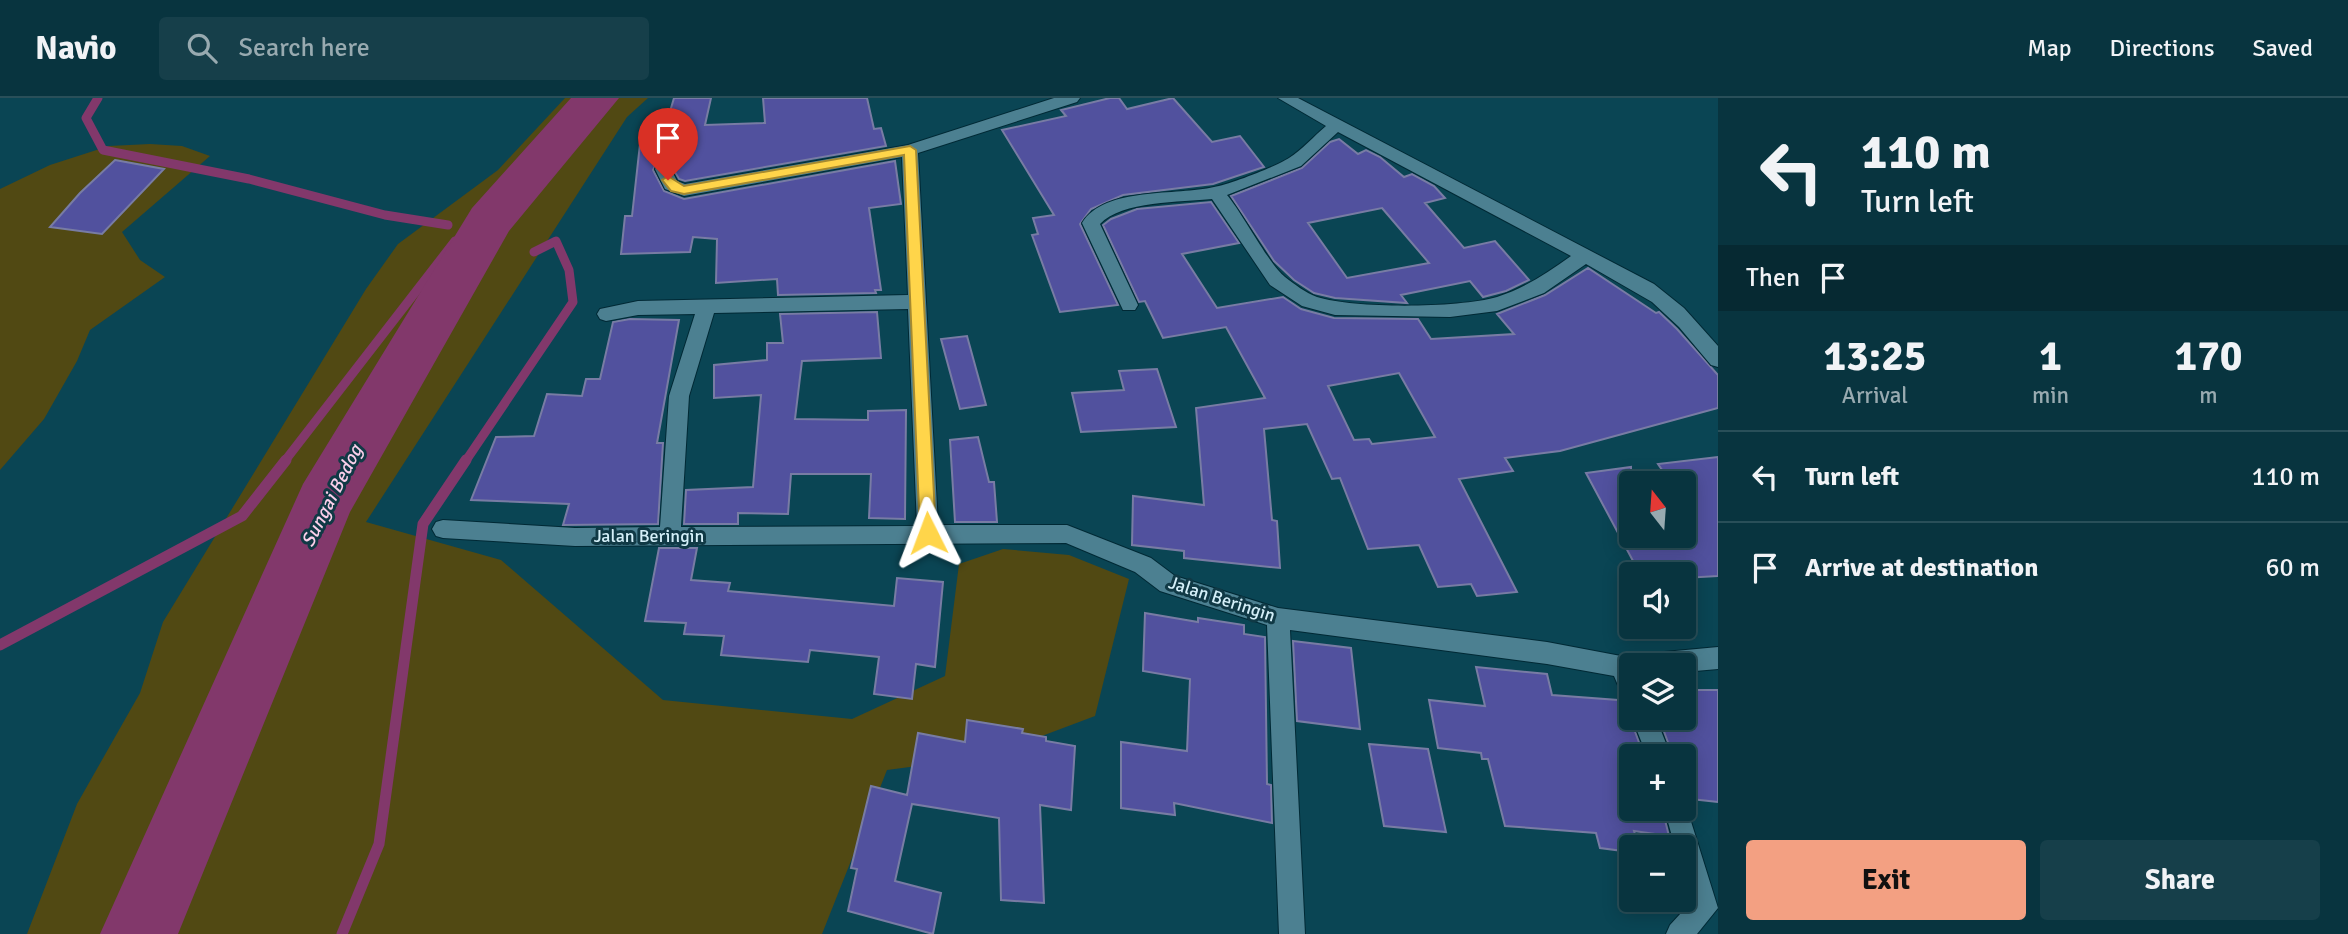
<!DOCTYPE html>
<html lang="en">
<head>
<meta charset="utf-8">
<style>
  :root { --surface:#08343f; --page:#163f4a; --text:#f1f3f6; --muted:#98aab0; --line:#294f59; --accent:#f3a082 }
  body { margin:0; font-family:Signika,sans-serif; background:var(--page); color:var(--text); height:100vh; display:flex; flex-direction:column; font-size:26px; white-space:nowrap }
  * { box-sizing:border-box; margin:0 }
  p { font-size:23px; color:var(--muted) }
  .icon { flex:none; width:38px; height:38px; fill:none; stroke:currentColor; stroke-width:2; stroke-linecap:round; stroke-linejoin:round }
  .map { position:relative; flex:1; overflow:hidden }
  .panel { display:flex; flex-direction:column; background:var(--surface); width:630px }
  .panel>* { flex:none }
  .hud { background:#08343f; color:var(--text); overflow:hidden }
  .needle { width:46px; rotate:343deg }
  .fabs { position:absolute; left:1619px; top:373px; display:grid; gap:14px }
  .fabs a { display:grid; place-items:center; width:77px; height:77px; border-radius:7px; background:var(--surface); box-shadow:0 4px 18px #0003,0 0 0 2px var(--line); font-size:35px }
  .pin { position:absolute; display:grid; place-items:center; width:60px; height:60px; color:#fff; margin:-72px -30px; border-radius:50% 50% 50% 0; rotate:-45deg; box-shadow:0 0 7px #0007 }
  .pin .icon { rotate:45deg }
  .me { position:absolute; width:77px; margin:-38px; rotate:357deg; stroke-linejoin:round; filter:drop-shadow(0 0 5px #0008) }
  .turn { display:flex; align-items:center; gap:24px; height:147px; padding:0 28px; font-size:32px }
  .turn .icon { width:91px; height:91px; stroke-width:2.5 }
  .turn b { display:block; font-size:49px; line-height:60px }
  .then { display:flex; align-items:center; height:66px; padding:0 28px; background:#0003; gap:14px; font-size:26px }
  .eta { display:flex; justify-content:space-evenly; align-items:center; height:119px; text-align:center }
  .eta b { font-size:42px; font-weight:700; line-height:49px }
  .button { display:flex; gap:14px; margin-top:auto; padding:14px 28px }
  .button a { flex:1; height:80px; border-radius:7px; background:var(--accent); color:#111; font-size:28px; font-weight:700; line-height:80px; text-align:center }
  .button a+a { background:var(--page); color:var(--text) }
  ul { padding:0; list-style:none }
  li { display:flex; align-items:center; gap:21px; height:91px; padding:0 28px; border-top:2px solid var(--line) }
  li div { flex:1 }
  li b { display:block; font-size:26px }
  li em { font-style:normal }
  header { display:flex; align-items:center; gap:42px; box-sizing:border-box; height:98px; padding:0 35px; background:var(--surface); border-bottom:2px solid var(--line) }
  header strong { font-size:33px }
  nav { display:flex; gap:38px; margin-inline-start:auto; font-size:24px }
  .search { width:490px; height:63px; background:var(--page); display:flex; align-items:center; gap:18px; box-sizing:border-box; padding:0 24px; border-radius:7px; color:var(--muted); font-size:26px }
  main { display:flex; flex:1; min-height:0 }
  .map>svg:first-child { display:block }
  .green { fill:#514913 }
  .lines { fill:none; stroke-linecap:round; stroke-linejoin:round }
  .stream-far1 { stroke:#82386b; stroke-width:9 }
  .stream { stroke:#82386b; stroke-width:11 }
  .river { fill:#82386b; fill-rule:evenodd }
  .building { fill:#51519e; stroke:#787ca4; stroke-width:2; fill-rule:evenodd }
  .minor-casing { stroke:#002935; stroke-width:2 }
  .minor { fill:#4c8091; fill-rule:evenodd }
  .route { fill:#ffd54a; stroke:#a68a30; stroke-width:2 }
  .labels { text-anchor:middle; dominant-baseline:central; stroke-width:6; stroke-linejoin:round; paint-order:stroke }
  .street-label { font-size:18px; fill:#d4eff8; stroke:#103945 }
  .water-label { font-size:19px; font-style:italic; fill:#fbcfea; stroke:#103945 }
</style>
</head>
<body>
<header>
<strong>Navio</strong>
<div class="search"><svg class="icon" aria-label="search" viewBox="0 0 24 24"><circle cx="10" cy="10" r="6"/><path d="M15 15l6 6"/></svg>Search here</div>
<nav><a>Map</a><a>Directions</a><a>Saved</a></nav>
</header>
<main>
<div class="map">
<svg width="1718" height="836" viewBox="0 0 1718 836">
  <rect width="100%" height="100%" fill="#0a4554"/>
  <path class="green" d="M565 0H648L627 19 366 424 501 462 663 602 852 621 945 578 959 466 1003 451 1069 457 1129 481 1095 618 986 659 887 672 822 836H27L77 706 140 595 163 524 366 191 398 146 498 72Z
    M150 46 182 48 210 58 122 134 140 162 165 179 90 232 77 263 44 321 0 372V91L50 67 109 48Z"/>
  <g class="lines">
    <path class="stream-far1" d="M98 0 86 20 103 52 249 81 385 117 448 127
      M284 364 455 143
      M465 364 573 204 569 172 556 143 534 154"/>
    <path class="stream" d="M0 547 242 418 286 362
      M342 836 379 746 423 426 466 362"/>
    <path class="river" d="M571 0H619L509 133 350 414 178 836H100L303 386 472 110Z"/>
  </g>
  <path class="building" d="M674 0H711L705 27 765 25 763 0H867L874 31 881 30 886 48 685 83 679 81 669 64H657L653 72 664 93 684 101 895 63 901 106 869 110 881 192H875L876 195 778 197 777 181 716 185 717 141 693 139 690 154 621 156 625 118H632L642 28 666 27Z
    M1110 0H1119L1127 11 1173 0 1212 44 1240 38 1264 69 1213 86 1123 97 1091 111 1080 126 1118 207 1060 214 1032 137 1038 136 1033 120 1054 117 1002 32 1066 18 1061 12Z
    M1339 41 1358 56 1366 52 1380 59 1404 79 1412 76 1434 88 1445 100 1425 105 1464 150 1495 143 1529 182 1506 193 1483 199 1470 183 1401 197 1407 205 1335 200 1314 195 1294 182 1274 163 1231 98 1302 70 1330 44ZM1382 110 1429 165 1347 180 1308 125Z
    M115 62 164 71 102 136 50 129 80 95Z
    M1211 104 1239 145 1182 156 1217 210 1283 199 1301 211 1334 220 1418 221 1431 241 1514 236 1497 216 1545 197 1588 170 1656 215 1659 214 1677 231 1718 277V310L1560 353 1505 360 1513 373 1459 381 1517 494 1477 498 1471 486 1438 489 1419 447 1368 451 1340 380 1332 381 1307 326 1264 331 1272 422 1277 423 1280 470 1184 460V453L1132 447 1133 398 1204 407 1196 310 1265 300 1226 229 1163 240 1145 203 1139 204 1103 127 1111 121 1137 111ZM1399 275 1435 339 1372 346 1369 341 1354 342 1328 288Z
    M877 214 881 260 802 263 795 321 868 322V313L906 312 905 421 869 420 871 376H791L788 416 738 415V426H684L686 392 753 389 761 297 714 300V267L767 262V245H783L780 216Z
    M630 221 679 222 657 345H663L658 426 563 427 569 406 471 402 496 339 534 338 547 296 582 298 586 281H600L613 224Z
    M967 238 986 307 960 311 941 241Z
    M1157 271 1176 329 1081 334 1072 295 1124 292 1119 273Z
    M978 339 989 384H994L997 424H955L950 342Z
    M1718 359V478L1684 480V476H1640L1586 375 1631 369V438H1684V385H1671L1658 366Z
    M659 450H697L691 482 730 485 728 493 894 508 897 480 943 484 935 569 916 566 912 601 874 596 879 559 810 552 808 564 721 557 724 538 684 536 686 525 645 523Z
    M1145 515 1198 524V520L1244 527V536L1265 539 1267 686 1271 687 1272 725 1174 705 1175 717 1121 710V644L1187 653 1190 581 1143 573Z
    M1293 543 1351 550 1360 631 1297 623Z
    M1476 569 1547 576 1552 597 1618 602 1624 620H1630L1644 658H1631V710H1662L1669 738 1634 733 1639 749H1631V754L1600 750 1596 735 1505 728 1488 661H1482L1481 655 1438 650 1429 602 1485 608Z
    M1684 592H1718V704L1691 701 1684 679V658H1673L1659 620H1684Z
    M967 622 1023 631 1022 635 1046 639V643L1075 648 1071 712 1040 707 1044 805 1001 802 999 720 912 706 895 783 941 795 933 836 848 813 857 771 851 770 871 688 907 697 918 635 965 644Z
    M1369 646 1428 651 1446 734 1384 728Z"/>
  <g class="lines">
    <g class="minor-casing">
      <path id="minor" d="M1054 0H1080L1077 4 918 55 938 427H1067L1151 460 1175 478 1278 510 1547 544 1621 558 1718 549V571L1684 574V567H1631V602L1623 599 1614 578 1547 566 1290 532 1305 836H1279L1267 527 1160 493 1135 474 1066 445 575 448 443 440 436 438 432 431 436 424 443 422 575 430 660 429 669 298 695 216 638 217 606 223 600 221 597 216 600 211 638 203 908 197 902 59 684 98 665 91 655 71 657 67H669L677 83 685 86 908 47ZM908 211 917 428 681 429 689 298 714 215Z
        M1278 0H1298L1654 186 1684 210 1718 248V269L1711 267 1679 229 1652 204 1586 166 1544 195 1497 213 1450 219 1335 217 1302 208 1270 187 1212 101C1182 104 1121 103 1100 126L1138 207 1135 212H1123L1082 125C1105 88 1177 98 1214 89 1230 86 1275 69 1289 60 1302 52 1314 38 1326 28ZM1338 34 1571 158C1547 175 1525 190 1497 199 1458 210 1356 211 1317 199 1306 195 1294 186 1285 179 1270 168 1243 116 1227 97L1301 68Z
        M1632 620H1656L1671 658H1647Z
        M1684 701 1718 810 1697 836H1666L1670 827 1692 803 1684 776V749H1675L1664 710H1684Z"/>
    </g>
    <use href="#minor" class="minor"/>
  </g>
  <path class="route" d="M910 48 916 52 936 435 934 440H923L920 435 904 57 684 96 671 93 662 82 668 78 684 88Z"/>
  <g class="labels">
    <g class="street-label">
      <text x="649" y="438">Jalan Beringin</text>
      <text transform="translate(1222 501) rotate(18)">Jalan Beringin</text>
    </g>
    <g class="water-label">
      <text transform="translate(332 398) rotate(-63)">Sungai Bedog</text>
    </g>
  </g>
</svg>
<div class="fabs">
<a><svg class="needle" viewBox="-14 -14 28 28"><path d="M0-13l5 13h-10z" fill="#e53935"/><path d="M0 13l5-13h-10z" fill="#98aab0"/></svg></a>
<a><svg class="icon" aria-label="sound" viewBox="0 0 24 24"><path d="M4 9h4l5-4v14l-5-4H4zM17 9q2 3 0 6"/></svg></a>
<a><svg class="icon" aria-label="layers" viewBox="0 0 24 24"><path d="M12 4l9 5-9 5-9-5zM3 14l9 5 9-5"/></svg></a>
<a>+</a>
<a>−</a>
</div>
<div class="pin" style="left:668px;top:82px;background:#d93025"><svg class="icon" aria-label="arrive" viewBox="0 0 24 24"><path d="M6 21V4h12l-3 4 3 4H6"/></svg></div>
<svg class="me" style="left:928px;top:435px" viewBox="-20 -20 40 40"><path d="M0-17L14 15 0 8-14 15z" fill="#ffd54a" stroke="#fff" stroke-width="4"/></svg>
</div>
<section class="panel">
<div class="hud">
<div class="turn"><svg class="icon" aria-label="left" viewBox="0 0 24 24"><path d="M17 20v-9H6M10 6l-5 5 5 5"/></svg><div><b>110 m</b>Turn left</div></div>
<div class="then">Then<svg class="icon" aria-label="arrive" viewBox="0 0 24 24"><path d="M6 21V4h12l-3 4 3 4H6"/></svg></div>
</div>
<div class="eta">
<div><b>13:25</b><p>Arrival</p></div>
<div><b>1</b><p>min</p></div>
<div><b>170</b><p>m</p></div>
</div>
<ul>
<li><svg class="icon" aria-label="left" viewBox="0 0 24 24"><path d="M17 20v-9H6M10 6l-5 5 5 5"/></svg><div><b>Turn left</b></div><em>110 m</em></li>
<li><svg class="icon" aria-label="arrive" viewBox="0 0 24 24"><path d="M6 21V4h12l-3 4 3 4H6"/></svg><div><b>Arrive at destination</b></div><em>60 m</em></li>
</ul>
<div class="button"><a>Exit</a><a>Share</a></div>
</section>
</main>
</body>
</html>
